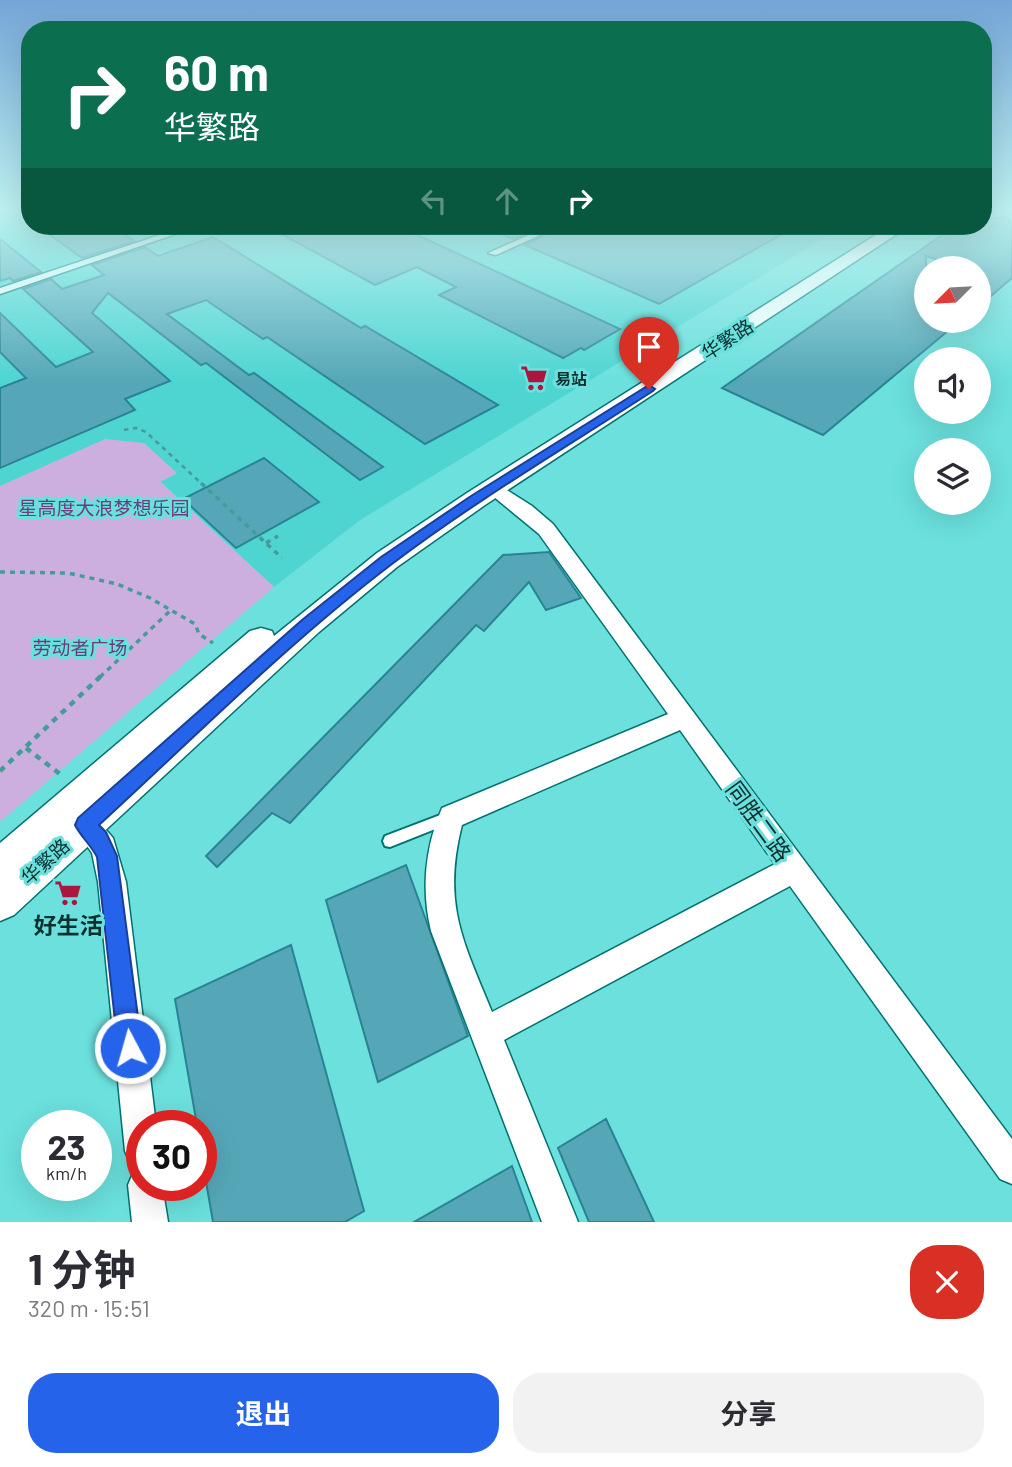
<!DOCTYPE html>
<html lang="zh">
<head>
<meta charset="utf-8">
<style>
  :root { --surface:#fff; --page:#f2f2f3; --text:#2b2b33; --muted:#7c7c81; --accent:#2563eb }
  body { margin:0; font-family:Barlow,"Noto Sans SC",sans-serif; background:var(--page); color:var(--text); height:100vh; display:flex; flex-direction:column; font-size:26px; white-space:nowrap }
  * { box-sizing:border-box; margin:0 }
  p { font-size:23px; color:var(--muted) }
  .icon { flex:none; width:38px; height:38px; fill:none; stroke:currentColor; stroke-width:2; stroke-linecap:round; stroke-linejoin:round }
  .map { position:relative; height:1222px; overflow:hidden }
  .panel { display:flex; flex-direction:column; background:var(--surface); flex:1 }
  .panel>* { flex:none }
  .hud { position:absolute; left:21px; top:21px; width:971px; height:214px; border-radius:28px; box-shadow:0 7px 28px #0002; background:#0b6e4f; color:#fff; overflow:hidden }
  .needle { width:46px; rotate:246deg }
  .controls { position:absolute; left:914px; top:256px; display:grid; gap:14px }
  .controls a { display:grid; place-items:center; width:77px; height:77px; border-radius:50%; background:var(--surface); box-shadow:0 7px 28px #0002; font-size:35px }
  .speed { position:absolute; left:21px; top:1110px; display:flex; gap:14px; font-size:35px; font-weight:700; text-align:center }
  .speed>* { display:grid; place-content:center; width:91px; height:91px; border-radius:50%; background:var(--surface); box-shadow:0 7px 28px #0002; line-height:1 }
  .speed small { font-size:18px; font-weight:400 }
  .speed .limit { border:10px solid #d22; background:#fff; color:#111 }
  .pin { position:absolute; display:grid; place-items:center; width:60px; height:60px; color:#fff; margin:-72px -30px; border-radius:50% 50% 50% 0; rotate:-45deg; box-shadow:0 0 7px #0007 }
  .pin .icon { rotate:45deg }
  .me { position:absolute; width:77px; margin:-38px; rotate:354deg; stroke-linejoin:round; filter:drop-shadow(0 0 5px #0008) }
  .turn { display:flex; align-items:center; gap:24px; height:147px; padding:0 28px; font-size:32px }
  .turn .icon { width:91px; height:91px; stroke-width:2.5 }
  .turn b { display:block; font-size:49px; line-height:60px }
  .lanes { display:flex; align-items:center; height:66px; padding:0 28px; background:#0003; justify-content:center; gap:35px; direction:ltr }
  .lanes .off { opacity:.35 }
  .round { display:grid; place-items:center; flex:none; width:74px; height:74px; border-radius:28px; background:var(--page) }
  .headline { display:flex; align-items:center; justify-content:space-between; height:119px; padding:0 28px }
  h1 { font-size:42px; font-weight:700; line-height:52px }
  .button { display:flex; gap:14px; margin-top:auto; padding:14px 28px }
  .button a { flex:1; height:80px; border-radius:28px; background:var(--accent); color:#fff; font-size:28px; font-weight:700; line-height:80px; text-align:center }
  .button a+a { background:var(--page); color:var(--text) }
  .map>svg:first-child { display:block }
  .built { fill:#4ed5d2 }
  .green { fill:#cdafdf }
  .building { fill:#55a7b8; stroke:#2a8394; stroke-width:2 }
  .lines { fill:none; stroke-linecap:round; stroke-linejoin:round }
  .service-casing { stroke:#017270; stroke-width:4 }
  .pedestrian-casing { stroke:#017270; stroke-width:3 }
  .minor-casing { stroke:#017270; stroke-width:3 }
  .secondary-casing { stroke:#017270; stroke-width:3 }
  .path-far3 { stroke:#459b99; stroke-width:2; stroke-dasharray:3.5 3.5; stroke-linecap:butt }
  .path-far2 { stroke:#459b99; stroke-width:2.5; stroke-dasharray:4.5 4.5; stroke-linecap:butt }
  .path-far1 { stroke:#459b99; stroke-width:3.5; stroke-dasharray:5 5; stroke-linecap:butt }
  .path { stroke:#459b99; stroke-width:4.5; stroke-dasharray:6 6; stroke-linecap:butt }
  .service { fill:#fff; fill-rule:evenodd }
  .pedestrian { fill:#fff; fill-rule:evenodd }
  .minor { fill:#fff; fill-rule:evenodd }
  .secondary { fill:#fff; fill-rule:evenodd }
  .route { fill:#2563eb; stroke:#184099; stroke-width:2 }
  .labels { text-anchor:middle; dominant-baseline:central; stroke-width:6; stroke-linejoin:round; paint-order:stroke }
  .far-poi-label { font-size:16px; font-weight:bold; fill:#0a3130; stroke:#6be0dd; text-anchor:start }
  .street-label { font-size:19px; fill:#0a3130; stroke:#6be0dd }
  .park-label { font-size:19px; fill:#693e80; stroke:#6be0dd }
  .near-street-label { font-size:23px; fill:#0a3130; stroke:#6be0dd }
  .near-poi-label { font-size:23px; font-weight:bold; fill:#0a3130; stroke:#6be0dd }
</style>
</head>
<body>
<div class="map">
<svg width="1012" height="1222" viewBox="0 0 1012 1222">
  <rect width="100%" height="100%" fill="#6be0dd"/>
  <path class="built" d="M0 210H30V226H844L360 520 274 587 160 481 176 474 15 482 0 486Z"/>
  <path class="green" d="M105 439 144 443 177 473 160 482 274 587 0 822V486Z"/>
  <path class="building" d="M1007 216 1012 225V278L978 307V268H962L926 256V320H961L823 435 722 388 955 226H984V220Z
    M38 226H112L134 241 82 258Z
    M267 226H398L620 329 584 350 581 348 563 358 439 295 456 287 417 267 375 285Z
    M482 226H543L513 239Z
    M562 226H796L659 304 525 245Z
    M213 237 361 328 365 326 498 405 425 444 267 337 263 339 206 300 167 314 249 375 254 373 383 467 360 480 206 363 201 365 108 293 92 313 170 381 125 399 135 410 0 468V388L26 378 0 352V313L56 367 93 352 23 289 51 279 62 289 104 275 92 265 145 247 158 256Z
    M0 239 41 272 13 281 10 278 0 281Z
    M264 458 319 502 236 548 183 499Z
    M549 552 581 598 546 610 529 582 484 631 476 625 290 823 272 813 217 867 206 856 503 555Z
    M406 865 468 1036 378 1082 326 900Z
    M291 945 364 1211 345 1222H213L201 1153V1125H197L175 999Z
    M606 1119 654 1222H589L558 1148Z
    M512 1166 532 1222H414Z"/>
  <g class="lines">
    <g class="service-casing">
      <path id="service" d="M448 812 453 814 455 818 453 822 390 847 385 846 383 841 385 836Z"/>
    </g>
    <g class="pedestrian-casing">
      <path id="pedestrian" d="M187 226H199L0 294V288Z
        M549 226H560L496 255 488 253Z"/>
    </g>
    <g class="minor-casing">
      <path id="minor" d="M494 482 532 506 553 524 1012 1139V1184L1000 1179 790 886 504 1040 578 1222H542L431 931C421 890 425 847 442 808L668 714 539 534 488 492 485 488ZM680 730 775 864 492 1012C463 941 442 904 462 825Z
        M85 813 94 816 113 838 126 882 156 1125H142V1168L130 1163 125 1151 98 882 92 853 72 825 76 816Z
        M142 1169V1185H162L168 1222H132L128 1185 133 1173Z"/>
    </g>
    <g class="secondary-casing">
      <path id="secondary" d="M890 226H909L485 505 397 567 319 632 14 915 0 921V843L250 631 261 628 272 631 274 636 377 553 467 493Z"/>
    </g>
    <path class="path-far3" d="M990 211 1007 210"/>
    <path class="path-far2" d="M124 430 136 428 146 432 203 485"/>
    <path class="path-far1" d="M201 483 282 558
      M266 543 278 536
      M0 572 68 573 117 584 150 598 195 624 199 634 213 643
      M100 677 171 610"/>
    <path class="path" d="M26 748 60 774
      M0 771 102 675"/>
    <use href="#service" class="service"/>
    <use href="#pedestrian" class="pedestrian"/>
    <use href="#minor" class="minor"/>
    <use href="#secondary" class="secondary"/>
  </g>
  <linearGradient id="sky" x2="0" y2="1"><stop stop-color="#74a5d7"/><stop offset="0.55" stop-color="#bcf1f0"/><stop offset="1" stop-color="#bcf1f0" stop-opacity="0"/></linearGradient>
  <rect width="1012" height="381" fill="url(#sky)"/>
  <path class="route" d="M649 385 655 389 653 391C565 448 475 501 392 564 288 643 195 737 99 825L106 832 117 856 142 1048 139 1056 130 1060 122 1056 118 1048 97 857C91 845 81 837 75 825L78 818 302 620 381 557 471 496Z"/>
  <defs>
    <g id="supermarket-bare" transform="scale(2.1)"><path d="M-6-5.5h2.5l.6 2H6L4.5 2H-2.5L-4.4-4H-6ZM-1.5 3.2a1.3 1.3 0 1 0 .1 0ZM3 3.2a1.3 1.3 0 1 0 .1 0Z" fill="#ab1640" stroke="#6be0dd" stroke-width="2.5" paint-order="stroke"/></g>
  </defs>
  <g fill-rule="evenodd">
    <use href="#supermarket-bare" x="534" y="378"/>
    <use href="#supermarket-bare" x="68" y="893"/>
  </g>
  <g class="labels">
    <g class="far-poi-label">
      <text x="555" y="378">易站</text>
    </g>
    <g class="street-label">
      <text transform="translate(727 339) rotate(-33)">华繁路</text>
      <text transform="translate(45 861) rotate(-42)">华繁路</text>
    </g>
    <g class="park-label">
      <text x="104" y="507">星高度大浪梦想乐园</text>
      <text x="80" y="647">劳动者广场</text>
    </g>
    <g class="near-street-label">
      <text transform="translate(759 821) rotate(54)">同胜二路</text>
    </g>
    <g class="near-poi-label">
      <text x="68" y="925">好生活</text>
    </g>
  </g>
</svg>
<div class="controls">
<a><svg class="needle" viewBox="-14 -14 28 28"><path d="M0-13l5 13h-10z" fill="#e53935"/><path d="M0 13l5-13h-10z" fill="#7c7c81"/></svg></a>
<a><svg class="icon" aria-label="sound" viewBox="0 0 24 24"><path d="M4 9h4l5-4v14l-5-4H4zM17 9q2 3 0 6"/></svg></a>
<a><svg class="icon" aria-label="layers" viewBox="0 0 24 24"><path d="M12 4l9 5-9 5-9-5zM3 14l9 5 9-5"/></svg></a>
</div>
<div class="speed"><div>23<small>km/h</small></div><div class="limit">30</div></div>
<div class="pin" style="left:649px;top:389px;background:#d93025"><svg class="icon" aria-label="arrive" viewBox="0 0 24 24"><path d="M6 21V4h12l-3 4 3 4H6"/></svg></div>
<svg class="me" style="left:130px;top:1048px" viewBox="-20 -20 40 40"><circle r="17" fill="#2563eb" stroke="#fff" stroke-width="3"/><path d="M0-11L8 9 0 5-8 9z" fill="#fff"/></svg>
<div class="hud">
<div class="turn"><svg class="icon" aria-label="right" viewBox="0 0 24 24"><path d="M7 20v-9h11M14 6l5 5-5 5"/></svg><div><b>60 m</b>华繁路</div></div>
<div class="lanes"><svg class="icon off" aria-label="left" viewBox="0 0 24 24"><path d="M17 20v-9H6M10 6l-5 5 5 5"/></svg><svg class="icon off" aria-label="ahead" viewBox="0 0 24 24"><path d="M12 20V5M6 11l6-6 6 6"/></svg><svg class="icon" aria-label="right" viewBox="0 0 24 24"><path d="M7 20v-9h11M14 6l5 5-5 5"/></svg></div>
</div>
</div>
<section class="panel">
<div class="headline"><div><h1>1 分钟</h1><p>320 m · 15:51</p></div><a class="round" style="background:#d93025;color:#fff"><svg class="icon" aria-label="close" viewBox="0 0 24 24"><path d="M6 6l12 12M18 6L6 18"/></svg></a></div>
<div class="button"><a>退出</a><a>分享</a></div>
</section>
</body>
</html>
